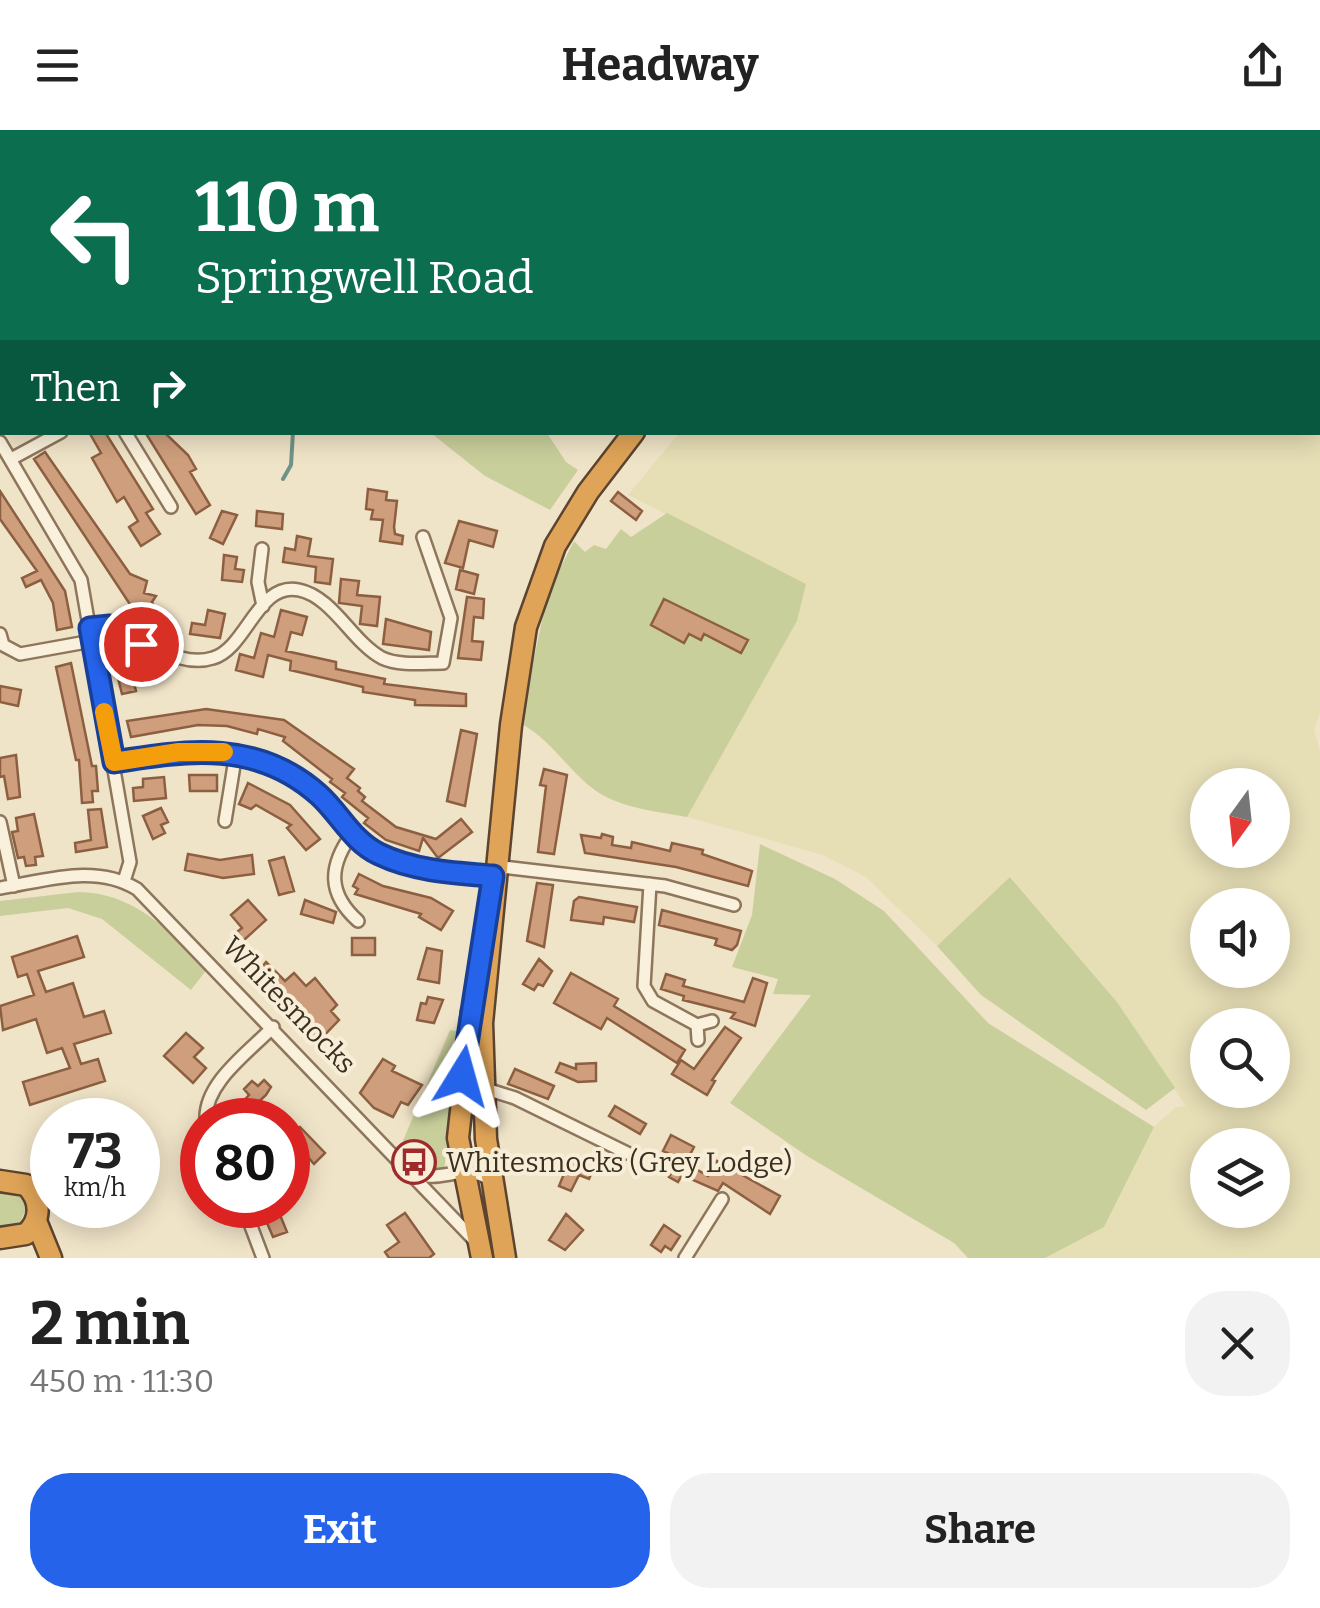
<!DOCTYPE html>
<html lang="en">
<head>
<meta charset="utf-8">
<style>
  :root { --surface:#fff; --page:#f2f2f2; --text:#222; --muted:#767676; --accent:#2563eb }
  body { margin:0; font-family:Bitter,serif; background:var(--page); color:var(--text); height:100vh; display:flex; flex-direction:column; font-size:38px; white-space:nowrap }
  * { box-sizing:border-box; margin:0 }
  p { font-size:32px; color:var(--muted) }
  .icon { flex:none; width:55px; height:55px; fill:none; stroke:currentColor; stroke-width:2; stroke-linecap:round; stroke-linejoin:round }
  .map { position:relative; height:1128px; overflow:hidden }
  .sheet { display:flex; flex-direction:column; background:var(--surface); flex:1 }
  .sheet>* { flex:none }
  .banner { position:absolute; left:0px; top:0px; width:1320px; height:305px; box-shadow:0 5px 25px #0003; background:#0b6e4f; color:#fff; overflow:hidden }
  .needle { width:65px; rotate:195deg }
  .fabs { position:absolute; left:1190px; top:638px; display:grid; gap:20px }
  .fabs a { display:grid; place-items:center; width:100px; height:100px; border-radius:50%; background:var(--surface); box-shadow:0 5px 25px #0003; font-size:50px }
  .speed { position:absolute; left:30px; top:968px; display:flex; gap:20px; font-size:50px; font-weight:700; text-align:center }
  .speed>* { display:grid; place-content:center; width:130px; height:130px; border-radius:50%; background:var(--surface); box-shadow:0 5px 25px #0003; line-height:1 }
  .speed small { font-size:25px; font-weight:400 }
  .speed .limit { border:15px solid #d22; background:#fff; color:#111 }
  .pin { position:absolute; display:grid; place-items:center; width:85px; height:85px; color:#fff; margin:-42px; border:5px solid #fff; border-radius:50%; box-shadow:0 2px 10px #0007 }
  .me { position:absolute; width:110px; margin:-55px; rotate:8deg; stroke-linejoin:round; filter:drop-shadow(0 0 8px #0008) }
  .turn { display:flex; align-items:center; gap:35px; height:210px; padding:0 30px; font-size:45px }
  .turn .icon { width:130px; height:130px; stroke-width:2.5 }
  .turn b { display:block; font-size:70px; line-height:85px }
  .then { display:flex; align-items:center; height:95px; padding:0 30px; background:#0003; gap:20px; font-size:38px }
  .round { display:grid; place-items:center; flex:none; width:105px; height:105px; border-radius:40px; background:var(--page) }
  .summary { display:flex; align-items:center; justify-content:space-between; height:170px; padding:0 30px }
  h1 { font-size:60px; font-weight:700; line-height:75px }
  .action { display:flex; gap:20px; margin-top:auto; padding:20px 30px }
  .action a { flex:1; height:115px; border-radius:40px; background:var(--accent); color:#fff; font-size:40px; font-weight:700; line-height:115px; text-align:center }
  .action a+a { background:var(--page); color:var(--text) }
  header { display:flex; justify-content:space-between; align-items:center; height:130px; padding:0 30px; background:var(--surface); font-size:45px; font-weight:700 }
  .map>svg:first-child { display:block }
  .farmland { fill:#e6deb5; fill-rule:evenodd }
  .green { fill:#c9cf9b }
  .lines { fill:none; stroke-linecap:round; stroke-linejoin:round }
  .stream { stroke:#6f938a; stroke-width:4 }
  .building { fill:#cf9f7d; stroke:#8d5f41; stroke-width:2.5 }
  .street-casing { stroke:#8d765c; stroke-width:16 }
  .highway-casing { stroke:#5b4430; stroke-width:25 }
  .street { stroke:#faf1dc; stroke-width:11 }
  .highway { stroke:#e0a458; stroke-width:20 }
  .route-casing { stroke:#184099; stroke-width:25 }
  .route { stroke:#2563eb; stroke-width:18 }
  .slow { stroke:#f59e0b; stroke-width:18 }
  .labels { text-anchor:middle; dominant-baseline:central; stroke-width:8; stroke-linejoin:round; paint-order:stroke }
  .street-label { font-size:28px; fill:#3d2e20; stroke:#f7eed8 }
  .poi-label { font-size:28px; fill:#3d2e20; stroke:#f7eed8; text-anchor:start }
</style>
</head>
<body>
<header><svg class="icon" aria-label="menu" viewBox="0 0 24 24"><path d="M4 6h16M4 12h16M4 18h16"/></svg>Headway<svg class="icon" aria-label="share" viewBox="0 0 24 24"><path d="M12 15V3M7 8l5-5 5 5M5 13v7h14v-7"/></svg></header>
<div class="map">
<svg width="1320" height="1128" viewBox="0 0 1320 1128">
  <rect width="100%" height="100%" fill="#f0e4c8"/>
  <path class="farmland" d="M1068 0H1320V583L1314 600 1320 621V1128H1045L1104 1097 1154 997 1176 977 1186 976 1117 872 1011 747 937 816 866 747 823 725 687 687 797 491 806 454 628 365 679 303 1318 302V2H1058ZM1208 655H1272V720H1208ZM1208 775H1272V840H1208ZM1208 895H1272V960H1208ZM1208 1015H1272V1080H1208Z"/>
  <path class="green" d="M154 0H479L482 2H155Z
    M431 303H547L566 332 578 340 550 380 485 346Z
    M667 383 806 454 797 491 687 687C656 681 623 679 596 661 568 641 551 609 520 593L548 463 574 411 585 422 594 415 606 419 621 399 631 407Z
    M760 714 835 749 884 781 988 893 1154 997 1104 1097 1045 1128H968L954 1113 807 1026 730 973 811 865 773 864 778 849 732 837 752 785Z
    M1010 747 1117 872 1175 958 1146 980 981 865 937 816Z
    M78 762C134 762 170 802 208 838L191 860 102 789 68 778 0 786V771Z
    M450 900 461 902 444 1040 421 1041 399 1020Z
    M17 1062 27 1076 18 1098 0 1099V1063Z"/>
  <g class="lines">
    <path class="stream" d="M256 0V2
      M283 349 291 335 293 302"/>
  </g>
  <path class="building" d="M89 302H105L153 379 146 383 160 404 141 416 129 397 138 391 124 367 117 372 92 328 101 323Z
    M145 302H164L188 325 196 339 190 342 210 375 196 384Z
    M45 322 130 444 147 451 144 463 156 466 152 472 159 489 145 497 34 329Z
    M368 359 387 362 386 370 397 371 394 397 395 404 403 406 402 414 380 411 383 390 371 389 373 380 366 379Z
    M0 361 65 461 72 497 57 500 53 473 41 450 26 457 22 448 37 441 0 389Z
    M618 362 642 381 636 390 611 371Z
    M222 381 237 385 223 414 210 408Z
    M257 381 283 384 282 399 256 396Z
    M459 391 497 401 493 417 469 410 463 438 445 433Z
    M297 406 311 409 308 426 333 429 330 454 315 452 316 437 283 432 285 418 295 420Z
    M224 425 237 427 235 439 244 440 242 452 222 450Z
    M460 440 478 445 474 464 456 459Z
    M341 449 359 451 357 465 380 467 377 496 360 494 362 476 339 473Z
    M467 467 484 469 483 488 474 487 472 511 483 512 481 530 458 528Z
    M664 469 748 510 741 523 704 504 701 510 689 504 684 513 651 495Z
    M208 480 225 484 220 508 190 504 192 493 205 495Z
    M281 480 307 487 302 505 291 502 286 521 336 532V539L385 549 384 554 466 564V576L415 575V570L363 562V557L290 540 291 531 268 525 263 547 236 540 240 524 254 528 261 503 274 507Z
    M386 489 431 502 429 520 383 514Z
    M71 533 92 636H96L98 661H92L93 672 82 673 79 630H76L56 537Z
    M129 533 136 561 122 564 115 536Z
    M0 556 21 560 18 576 0 572Z
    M206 579 284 590 354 639 347 648 360 658 358 661 365 667 362 671 396 697 436 709 461 689 472 702 438 728 423 708 419 721 386 710 364 693 368 688 342 667 345 663 330 652 332 649 283 611 285 607 258 599 257 604 227 596 198 595 131 607 127 591Z
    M461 600 477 604 465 676 447 671Z
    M16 625 20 667 8 669 4 646 0 647V628Z
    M544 639 567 645 554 724 538 722 546 656 540 655Z
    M189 645H217V661H190Z
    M164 647 166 668 134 671 133 658 143 657V649Z
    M248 653 290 675 320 709 306 720 287 698 291 695 256 675 251 679 239 674Z
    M161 678 168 692 161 695 165 703 153 709 143 686Z
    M101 679 107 717 76 722 75 713 91 710 88 680Z
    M34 684 43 726 35 727 36 735 26 736 24 727 18 728 12 702 18 701 16 688Z
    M602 704 613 707 612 715 631 718 632 712 670 721 672 713 703 720 702 724 752 741 748 756 676 737 585 723 581 705 601 708Z
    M188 724 220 730 252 725 254 744 223 748 185 740Z
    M284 727 294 761 279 765 269 731Z
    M359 744 383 756 431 768 453 781 441 800 419 787 421 784 355 764 358 759 353 756Z
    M537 753 553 755 544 817 527 811Z
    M579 767 637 777 634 792 604 787 603 794 571 790 574 771Z
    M248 770 266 790 244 810 237 802 242 798 231 785Z
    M305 770 336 782 333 793 301 784Z
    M662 780 741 801 737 815 732 820 715 815 717 809 659 795Z
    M77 806 84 827 38 841 46 862 73 853 84 887 104 881 111 903 74 914 81 934 98 929 105 951 30 975 23 952 70 938 62 918 47 923 36 889 3 900 0 876 34 865 27 844 18 847 12 827Z
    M352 808H375V825H352Z
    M427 818 442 821 439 853 418 849Z
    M539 829 552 841 543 856 538 854 534 860 523 854Z
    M266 832 285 851 294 843 306 856 315 848 337 875 331 881 339 890 315 915 251 850Z
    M571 843 618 869 614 876 685 920 677 933 607 888 601 899 554 873Z
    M666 844 685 850 683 856 744 872 753 848 767 853 755 896 731 888 735 883 683 870 684 866 661 859Z
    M428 867 443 870 434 893 417 890 421 873 426 874Z
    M725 897 741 908 712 950 715 951 707 965 672 944 681 930 694 939Z
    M186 903 203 918 194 927 206 938 193 953 164 926Z
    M383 929 395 936 392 941 422 955 408 975 401 972 393 987 374 978 360 963Z
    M560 933 576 939V934L596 933V951L578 952 556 942Z
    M515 939 554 956 548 969 508 954Z
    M264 950 271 957 266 965 243 986 236 979 249 965 244 959 252 951 258 956Z
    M615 976 646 994 640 1004 609 986Z
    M300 997 325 1023 314 1034 307 1026 302 1031 290 1018 295 1013 289 1007Z
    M671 1005 694 1017 686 1032 663 1021Z
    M565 1028 593 1040 589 1049 579 1045 571 1061 559 1056 566 1039 561 1037Z
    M679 1029 708 1046 717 1031 780 1066 770 1084 723 1053 718 1061 682 1045 678 1052 669 1047Z
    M278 1080 287 1102 273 1107 264 1086Z
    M405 1083 434 1124 429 1128H389L385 1122 399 1112 387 1095Z
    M566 1084 583 1100 565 1120 549 1110Z
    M664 1095 680 1106 671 1120 665 1116 661 1122 651 1115Z"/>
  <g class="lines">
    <g class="street-casing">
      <path id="street" d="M0 91 2 90
        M0 103 2 107
        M125 302 171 377
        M0 312 81 450 130 732 124 751
        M11 329 61 302
        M262 419 258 452 263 476
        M89 498C130 490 170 542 213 528 247 518 258 451 299 460 333 467 352 512 382 528 399 536 424 533 443 533L451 488 423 407
        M0 504 3 515 20 524 92 511
        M114 632C188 620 258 610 319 665 340 684 352 711 379 724 414 741 455 743 493 747
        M225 691 236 623
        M0 692 14 756
        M352 704C328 737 328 764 358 791
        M494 736 665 756 734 775
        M650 754 644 856 653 871 697 895 698 910
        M0 758C45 751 95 733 137 759L476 1112
        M697 895 712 891
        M483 958 515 968 627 1023
        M206 990C204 953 249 922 273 897
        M415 1044C443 1053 466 1031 492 1051
        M243 1075 263 1128
        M685 1128 722 1069"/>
    </g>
    <g class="highway-casing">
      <path id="highway" d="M868 2 870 0
        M472 882 458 1008 482 1128
        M0 1051 26 1055C41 1070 42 1089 26 1104L0 1108
        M36 1091 51 1128
        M505 1128 486 1009 482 893 511 595 526 497 555 416 588 362 634 302"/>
    </g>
    <use href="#street" class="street"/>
    <use href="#highway" class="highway"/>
  </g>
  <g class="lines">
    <g class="route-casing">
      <path id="route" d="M141 514 110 496 90 498 114 632C188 620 258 610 319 665 340 684 352 711 379 724 414 741 455 743 493 746L462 946"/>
    </g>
    <use href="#route" class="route"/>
    <path class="slow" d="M104 582 114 632 179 622H224"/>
  </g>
  <defs>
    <g id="bus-ring" transform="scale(2.25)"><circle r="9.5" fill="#f7eed8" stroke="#9e2a2b" stroke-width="1.5"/><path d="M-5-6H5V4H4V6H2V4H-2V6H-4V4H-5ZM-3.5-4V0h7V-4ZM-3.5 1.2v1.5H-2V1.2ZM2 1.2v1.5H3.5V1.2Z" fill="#9e2a2b"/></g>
  </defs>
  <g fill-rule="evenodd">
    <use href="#bus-ring" x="414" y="1032"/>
  </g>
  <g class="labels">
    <g class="street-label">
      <text transform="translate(289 875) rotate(46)">Whitesmocks</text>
    </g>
    <g class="poi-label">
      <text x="446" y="1032">Whitesmocks (Grey Lodge)</text>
    </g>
  </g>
</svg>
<div class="fabs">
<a><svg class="needle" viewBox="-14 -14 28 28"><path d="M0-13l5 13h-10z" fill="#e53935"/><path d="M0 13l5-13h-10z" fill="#767676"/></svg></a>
<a><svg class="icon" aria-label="sound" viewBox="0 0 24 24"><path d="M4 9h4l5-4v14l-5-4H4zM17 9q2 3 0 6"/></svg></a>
<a><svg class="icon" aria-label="search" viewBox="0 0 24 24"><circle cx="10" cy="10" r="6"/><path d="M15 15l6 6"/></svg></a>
<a><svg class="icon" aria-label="layers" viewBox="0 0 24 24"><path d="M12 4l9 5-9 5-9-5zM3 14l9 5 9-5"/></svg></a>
</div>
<div class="speed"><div>73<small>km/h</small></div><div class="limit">80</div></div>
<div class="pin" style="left:141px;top:514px;background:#d93025"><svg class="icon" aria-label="arrive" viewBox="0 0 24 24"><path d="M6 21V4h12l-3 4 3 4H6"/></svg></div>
<svg class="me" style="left:462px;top:946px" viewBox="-20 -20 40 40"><path d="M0-17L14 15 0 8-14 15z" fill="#2563eb" stroke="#fff" stroke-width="4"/></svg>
<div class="banner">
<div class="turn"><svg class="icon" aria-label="left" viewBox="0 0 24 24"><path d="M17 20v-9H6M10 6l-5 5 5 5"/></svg><div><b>110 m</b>Springwell Road</div></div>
<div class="then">Then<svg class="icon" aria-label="right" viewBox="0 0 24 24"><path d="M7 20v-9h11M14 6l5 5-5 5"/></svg></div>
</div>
</div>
<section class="sheet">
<div class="summary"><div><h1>2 min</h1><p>450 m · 11:30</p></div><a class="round"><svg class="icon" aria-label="close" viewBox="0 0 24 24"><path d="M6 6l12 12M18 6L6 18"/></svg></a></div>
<div class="action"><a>Exit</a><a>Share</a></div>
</section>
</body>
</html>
